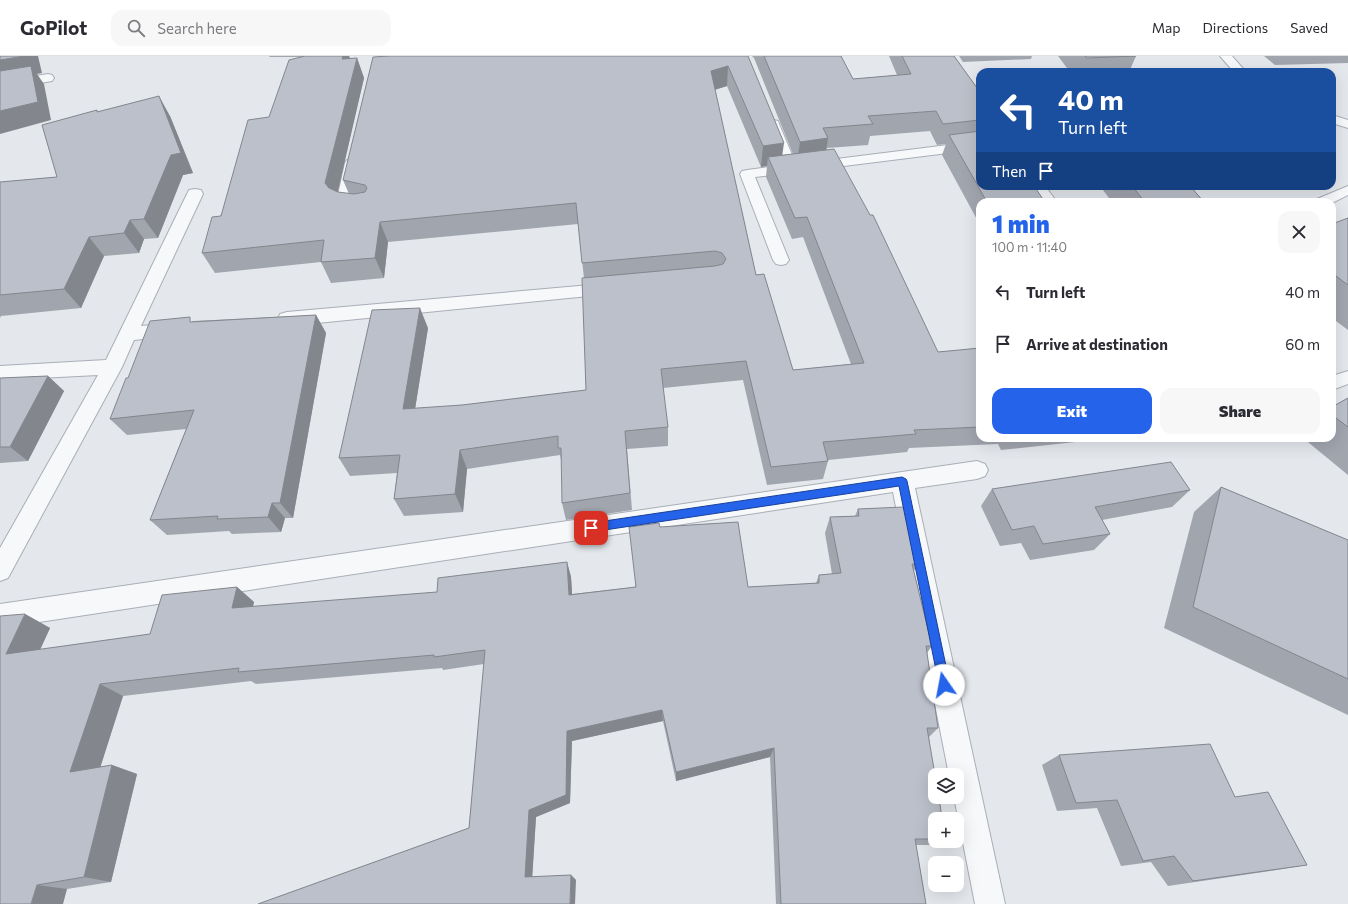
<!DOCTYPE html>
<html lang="en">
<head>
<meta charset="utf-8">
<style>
  :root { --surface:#fff; --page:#f7f7f7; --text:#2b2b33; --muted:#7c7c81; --line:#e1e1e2; --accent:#2563eb }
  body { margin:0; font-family:Commissioner,sans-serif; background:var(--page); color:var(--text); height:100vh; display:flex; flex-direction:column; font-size:15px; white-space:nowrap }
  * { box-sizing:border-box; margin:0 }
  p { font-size:13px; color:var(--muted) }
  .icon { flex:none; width:22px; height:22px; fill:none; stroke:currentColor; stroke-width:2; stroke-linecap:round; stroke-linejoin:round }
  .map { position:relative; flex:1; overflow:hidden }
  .details { position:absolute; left:976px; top:142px; width:360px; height:244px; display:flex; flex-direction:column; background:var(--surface); border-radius:12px; box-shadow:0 4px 16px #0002 }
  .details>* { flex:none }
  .banner { position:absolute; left:976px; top:12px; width:360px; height:122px; border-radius:12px; box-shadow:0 4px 16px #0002; background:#1a4fa0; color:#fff; overflow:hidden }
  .buttons { position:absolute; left:928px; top:712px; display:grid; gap:8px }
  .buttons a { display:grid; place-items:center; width:36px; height:36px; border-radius:8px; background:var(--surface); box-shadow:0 4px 16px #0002; font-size:20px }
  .pin { position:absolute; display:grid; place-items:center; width:34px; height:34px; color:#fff; margin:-17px; border-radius:8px; box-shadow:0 2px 6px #0006 }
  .me { position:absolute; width:44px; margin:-22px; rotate:348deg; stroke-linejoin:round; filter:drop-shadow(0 0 3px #0008) }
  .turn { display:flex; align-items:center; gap:14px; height:84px; padding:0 16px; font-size:18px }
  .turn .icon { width:52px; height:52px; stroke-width:2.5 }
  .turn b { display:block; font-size:28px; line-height:34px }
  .then { display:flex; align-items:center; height:38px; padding:0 16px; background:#0003; gap:8px; font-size:15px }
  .round { display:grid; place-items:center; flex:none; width:42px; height:42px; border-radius:12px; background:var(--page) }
  .overview { display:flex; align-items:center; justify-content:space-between; height:68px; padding:0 16px }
  h1 { font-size:24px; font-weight:800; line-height:30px; color:var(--accent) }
  .cta { display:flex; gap:8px; margin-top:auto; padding:8px 16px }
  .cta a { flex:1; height:46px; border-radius:12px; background:var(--accent); color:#fff; font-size:16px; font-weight:800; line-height:46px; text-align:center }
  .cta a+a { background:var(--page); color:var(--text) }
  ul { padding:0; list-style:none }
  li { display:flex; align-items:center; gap:12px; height:52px; padding:0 16px }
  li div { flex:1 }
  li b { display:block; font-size:15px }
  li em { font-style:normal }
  header { display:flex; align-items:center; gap:24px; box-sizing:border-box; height:56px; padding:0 20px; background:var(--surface); border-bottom:1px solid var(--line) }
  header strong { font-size:19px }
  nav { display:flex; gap:22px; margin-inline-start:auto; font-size:14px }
  .search { width:280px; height:36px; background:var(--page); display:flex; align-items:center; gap:10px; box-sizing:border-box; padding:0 14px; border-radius:12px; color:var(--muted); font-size:15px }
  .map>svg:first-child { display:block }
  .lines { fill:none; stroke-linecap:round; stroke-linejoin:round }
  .service-casing { stroke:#a9aeb7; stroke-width:2 }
  .minor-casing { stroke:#a9aeb7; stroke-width:2 }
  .service { fill:#f7f8fa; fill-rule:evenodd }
  .minor { fill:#f7f8fa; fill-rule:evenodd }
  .wall { fill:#a1a5ae; fill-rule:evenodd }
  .shaded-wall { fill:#83868d }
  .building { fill:#bbc0ca; stroke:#83868d }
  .route { fill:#2563eb; stroke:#184099 }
</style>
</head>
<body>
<header>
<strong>GoPilot</strong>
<div class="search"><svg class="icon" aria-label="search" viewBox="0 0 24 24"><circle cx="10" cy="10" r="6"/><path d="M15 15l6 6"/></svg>Search here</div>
<nav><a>Map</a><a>Directions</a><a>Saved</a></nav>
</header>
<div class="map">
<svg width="1348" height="848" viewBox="0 0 1348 848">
  <rect width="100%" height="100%" fill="#e4e7ec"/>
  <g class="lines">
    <g class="service-casing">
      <path id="service" d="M1220 0H1232L1246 16H1234Z
        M48 18 52 19 54 22 52 25 0 34V26Z
        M1332 59 1348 64V72L1332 67Z
        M773 64 778 65 779 68 796 108 980 85V93L755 121 789 204 786 208 781 209 776 208 773 204 740 118 742 115 747 114 783 109 767 68 768 65Z
        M352 103 357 104 359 107 350 146 362 149 364 152 362 155C353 158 342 157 336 148L345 107 347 104Z
        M1031 130H1045L1057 146H1043Z
        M1348 130V139L1332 147 1315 146 1317 143Z
        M1348 315V328L1332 334V320Z"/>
    </g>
    <g class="minor-casing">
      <path id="minor" d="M195 133 201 134 203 138 141 270 175 267 182 269 184 274 182 279 134 284 122 311 8 522 0 525V492L98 319 0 324V310L106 304 187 138 189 134Z
        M613 227 619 229 622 233 619 237 287 270 280 268 278 263 280 258 287 256Z
        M977 405 985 408 988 414 985 420 977 423 915 432 1005 848H975L954 741H957V719H949L893 436 0 572V548Z"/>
    </g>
    <use href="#service" class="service"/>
    <use href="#minor" class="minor"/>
  </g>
  <path class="wall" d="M269 0H349L350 2H357L364 22 337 136 349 138 343 124 748 0 782 99 793 98 754 2 752 0H841L853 23 897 19 889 0H954L980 36V130L1045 146H980V169L942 99 946 88 937 89 930 75 870 80 868 89 827 92 826 94 938 296 980 292V382H1104L1103 383 1001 394 998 388 909 392 907 396 828 404V405L823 423 767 429 743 324 663 332 668 371V390L627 393 632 454 566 464 562 447V407L560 399 467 413 463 456 404 460 394 443 397 417 350 420 339 402 428 272 415 353 462 349 586 334 584 222 578 168 388 186 384 222 331 227 321 206 215 217 202 197 269 61 301 1H270ZM727 30 761 111 767 110 766 121 792 183 803 181 851 308 793 314 756 219 715 34Z
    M959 0H1032L1031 3 963 6Z
    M1058 0H1136L1129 16H1070Z
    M1264 0H1348V7L1275 9Z
    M98 56 170 60 193 117 183 119 158 182 144 183 139 197 104 200 81 252 1 260 0 262V126L57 121Z
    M1100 130H1190L1204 146H1112Z
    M1348 162V274L1332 262V168Z
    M316 259 326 277 293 462H285L281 476 232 478 229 475 167 479 150 464 186 373 127 379 110 363 128 322 193 265Z
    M48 320 64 335 28 405 0 407V322Z
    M1348 342V419L1303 382H1332V351Z
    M1221 431 1348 484V659L1164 572 1194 456Z
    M992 433 1190 434 1172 451 1102 464 1110 478 1094 494 1030 504 1021 487 1000 490 981 450Z
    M858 453 918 508 914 515 932 590 927 597 938 672 929 681 935 763V785H942L934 789H916L926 848H776L770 701 676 725 663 665 572 685 570 747 536 761 532 821 571 819 576 824 258 848 469 772 484 608 443 614 442 612 256 628 251 625 123 640 100 711 112 709 137 718 111 826 67 833 0 848 25 558 50 572 40 594 150 578 237 531 254 546 253 551 437 536 567 506 571 521 572 538 635 531 660 471 748 531 816 527 819 519 832 518 825 477 830 461 855 460Z
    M1059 699 1235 741 1307 809 1277 814 1168 830 1151 806 1121 810 1097 752 1057 755 1042 709Z"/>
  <path class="shaded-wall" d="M25 0H38L42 17 37 18 44 28 51 64 0 78V4Z
    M338 0H349L353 9Z
    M357 2 364 22 335 148 325 127Z
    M728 10 727 30 710 35 711 15Z
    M159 40 170 60 193 117 183 119 158 182 144 163Z
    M828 82 825 103 797 106 800 86Z
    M784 87 781 108 768 101 767 110 761 111 763 90Z
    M130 164 144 183 139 197 124 177Z
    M380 166 388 186 384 222 375 202Z
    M89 181 104 200 81 252 64 233Z
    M420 252 428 272 412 372 403 353Z
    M316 259 326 277 293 462 280 447Z
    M48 320 64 335 28 405 10 391Z
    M460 394 467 413 463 456 455 438Z
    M272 447 285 462 281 476 268 461Z
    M567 506 571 521 573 553 569 539Z
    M237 531 254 546 249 566 232 552Z
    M25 558 50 572 32 611 6 598Z
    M100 628 123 640 96 725 70 716Z
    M662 654 663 665 572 685 570 747 536 761 532 825 525 821 529 754 567 675Z
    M774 692 770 701 676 725V716Z
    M112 709 137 718 111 826 84 821Z
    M571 819 576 824 575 848H570Z
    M37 829 67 833 63 848H31Z"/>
  <path class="building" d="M0 0H25L0 4Z
    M305 0H343L342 3 357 2 325 127 329 132 338 136 354 138 365 136 367 132 365 129 343 124 373 1 390 0H748L784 87 763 90 728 10 711 15 756 219 764 218 793 314 864 307 807 161 795 162 768 101 834 93 870 159H873L938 296 980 292V371L914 374 916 378 823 386 828 405 771 411 746 305 661 313 668 371 625 375 630 437 562 447 561 392H558V380L460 394 455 438 394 443 400 399 339 402 372 254 420 252 403 353 462 349 586 334 582 222 715 210 723 208 726 203 722 197 715 195 582 207 576 147 380 166 375 202 321 206 324 184 202 197 212 161 221 160 248 64 269 61 289 4Z
    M764 0H841L853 23 911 18 902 0H954L980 36V64L943 68 936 55 868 60 873 68 823 72 828 82 800 86Z
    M1085 0H1136L1087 2Z
    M31 10 38 46 0 55V15Z
    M159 40 181 97 171 99 144 163 130 164 124 177 89 181 64 233 0 239V126L57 121 42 69 97 54V56Z
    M980 75V130H1034L1045 146H987L949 79Z
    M1132 130H1190L1204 146H1145Z
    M1348 162V229L1332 217V168Z
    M316 259 280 447H272L268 461 217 463 218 460 150 464 194 354 110 363 126 322H128L150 265 190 261V266Z
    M48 320 10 391H0V322Z
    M1348 342V371L1332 359V351Z
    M1171 406 1190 434 1095 451 1110 478 1043 488 1034 470 1012 474 992 433Z
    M1221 431 1348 484V623L1193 551Z
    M904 451 918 508H912L932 590H926L938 672H927L935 719V741H939L942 763H935V783H915L926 848H781L774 692 676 716 662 654 567 675 566 739 529 754 525 821 571 819 570 848H258L469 772 485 594 434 601V599L238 616 239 612 100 628 70 716 112 709 84 821 37 829 31 848H0V560L25 558 6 598 150 578 162 539 237 531 232 552 437 536 438 522 567 506 569 539 636 531 629 471 659 467 660 471 738 466 748 531 819 527V519L841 517 830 461 859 460 858 453Z
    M1210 688 1235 741 1268 736 1307 809 1193 825 1174 800 1143 805 1117 744 1076 747 1059 699Z"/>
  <path class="route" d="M902 421 906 423 907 425 950 629 948 633 944 634 941 633 939 629 899 430 591 476 588 474 586 472 588 469 591 467Z"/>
</svg>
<div class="buttons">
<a><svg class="icon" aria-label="layers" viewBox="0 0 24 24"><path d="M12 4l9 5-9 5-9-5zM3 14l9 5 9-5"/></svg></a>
<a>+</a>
<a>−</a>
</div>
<div class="pin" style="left:591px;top:472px;background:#d93025"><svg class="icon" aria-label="arrive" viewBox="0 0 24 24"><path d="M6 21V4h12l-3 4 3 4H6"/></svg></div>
<svg class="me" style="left:944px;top:629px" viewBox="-20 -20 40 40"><circle r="19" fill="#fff"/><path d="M0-13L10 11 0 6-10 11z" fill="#2563eb"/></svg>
<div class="banner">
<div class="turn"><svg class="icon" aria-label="left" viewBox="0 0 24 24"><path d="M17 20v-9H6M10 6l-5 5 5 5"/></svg><div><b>40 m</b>Turn left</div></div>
<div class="then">Then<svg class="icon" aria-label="arrive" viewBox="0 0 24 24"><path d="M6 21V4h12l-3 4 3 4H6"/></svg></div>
</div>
<section class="details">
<div class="overview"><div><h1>1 min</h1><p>100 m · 11:40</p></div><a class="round"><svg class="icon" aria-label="close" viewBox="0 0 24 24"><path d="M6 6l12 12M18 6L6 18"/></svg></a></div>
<ul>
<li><svg class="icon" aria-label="left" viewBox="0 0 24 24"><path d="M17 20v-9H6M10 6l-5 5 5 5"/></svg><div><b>Turn left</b></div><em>40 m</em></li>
<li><svg class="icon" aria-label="arrive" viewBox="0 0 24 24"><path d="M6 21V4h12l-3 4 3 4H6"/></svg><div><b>Arrive at destination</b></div><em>60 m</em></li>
</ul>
<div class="cta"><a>Exit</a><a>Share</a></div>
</section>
</div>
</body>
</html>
